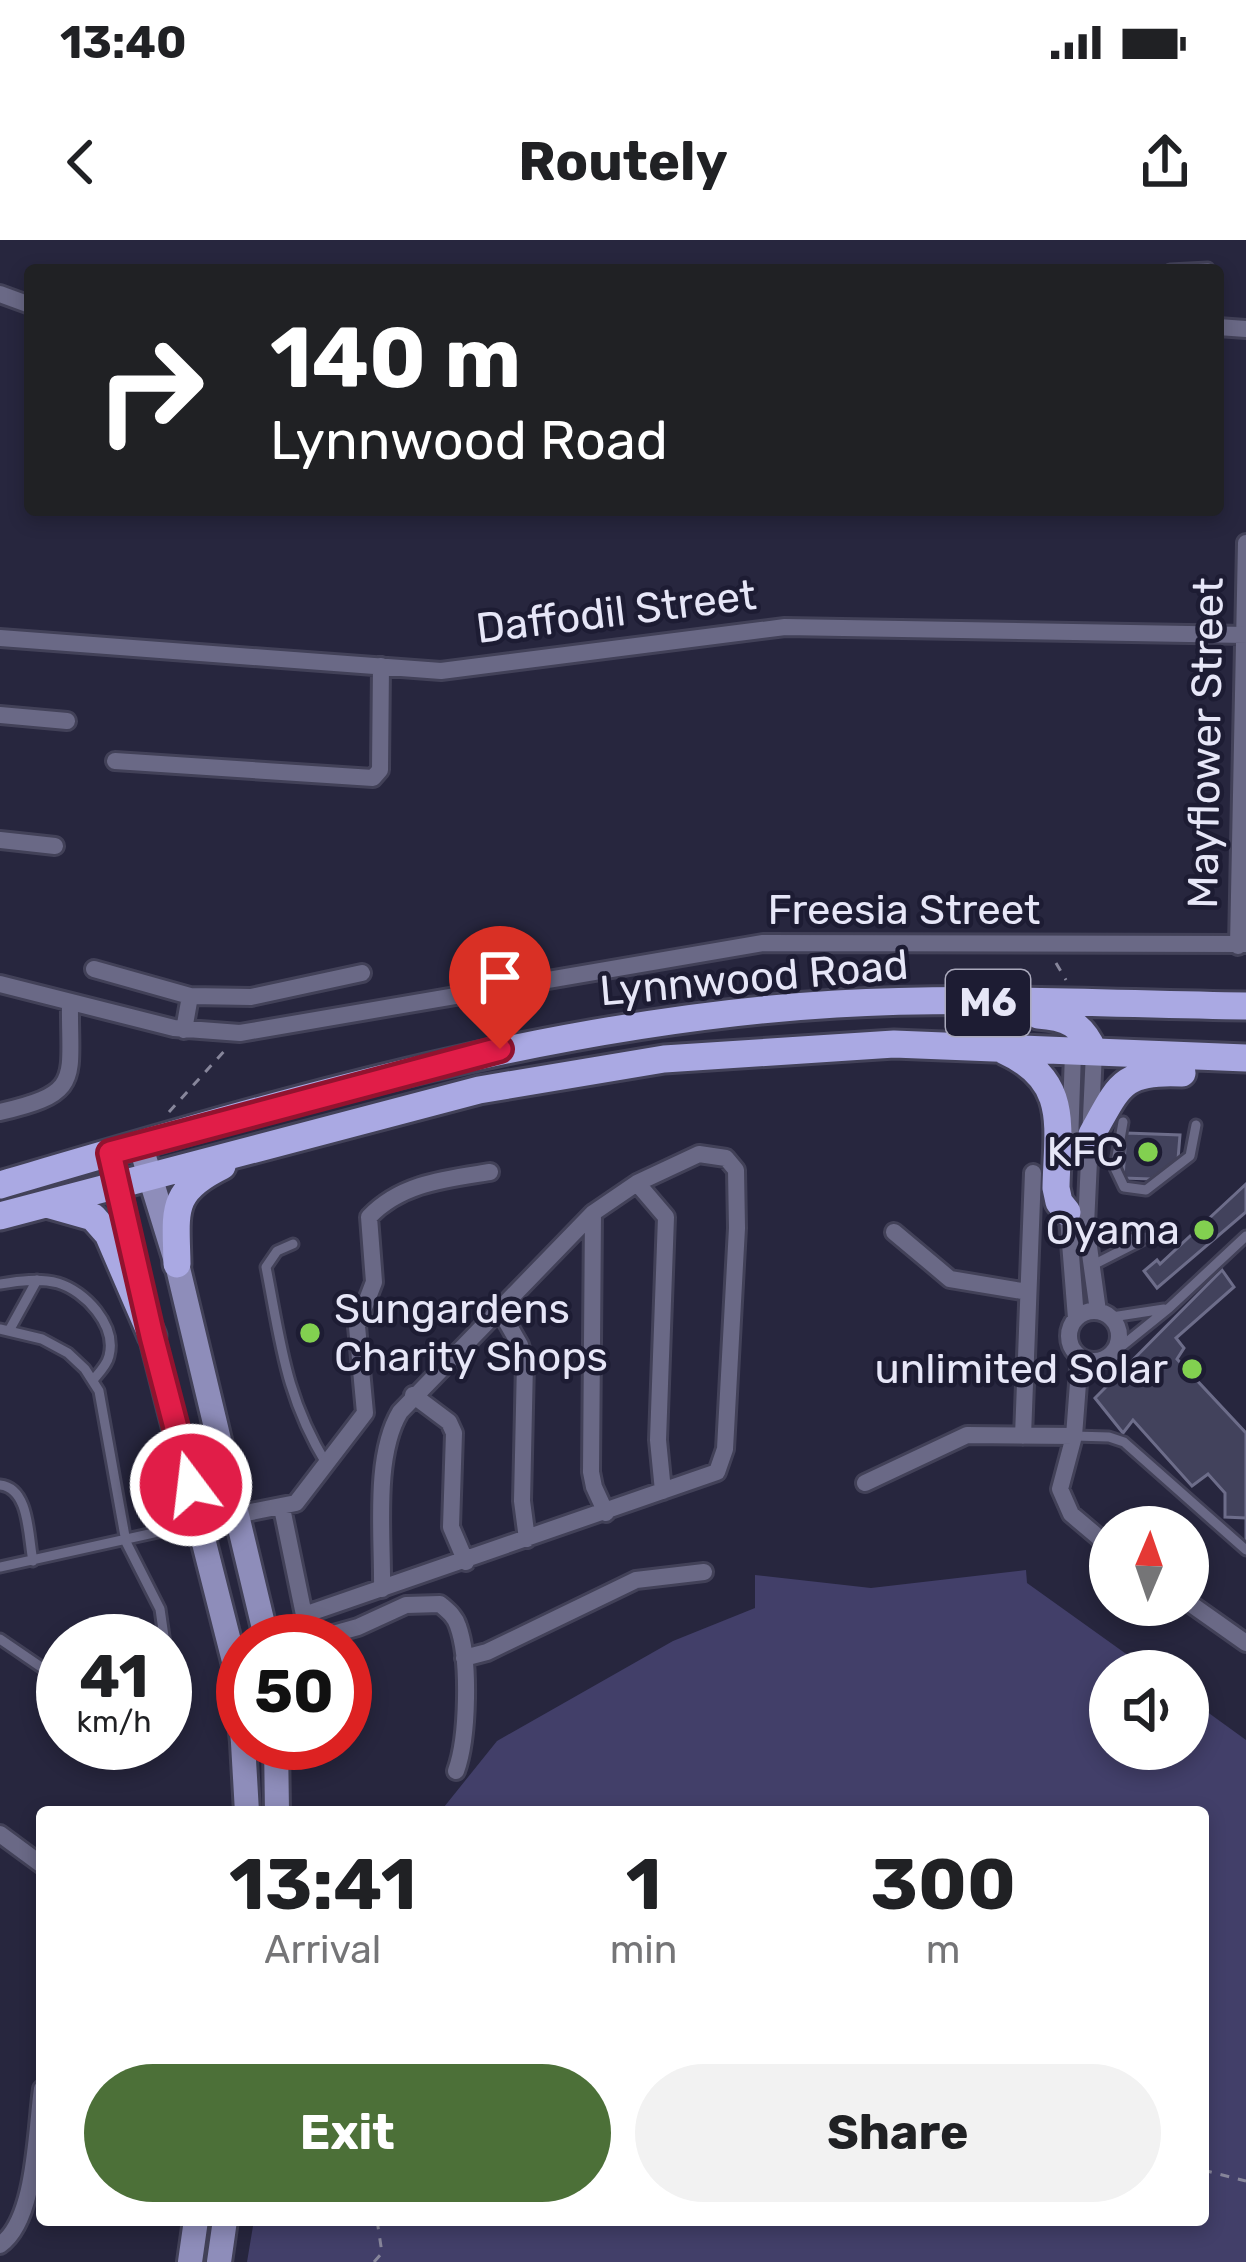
<!DOCTYPE html>
<html lang="en">
<head>
<meta charset="utf-8">
<style>
  :root { --surface:#fff; --page:#f2f2f2; --text:#202124; --muted:#757577; --accent:#4c7038 }
  body { margin:0; font-family:Rubik,sans-serif; background:var(--page); color:var(--text); height:100vh; display:flex; flex-direction:column; font-size:45px; white-space:nowrap }
  * { box-sizing:border-box; margin:0 }
  p { font-size:39px; color:var(--muted) }
  .icon { flex:none; width:66px; height:66px; fill:none; stroke:currentColor; stroke-width:2; stroke-linecap:round; stroke-linejoin:round }
  .map { position:relative; flex:1; overflow:hidden }
  .side { position:absolute; left:36px; top:1566px; width:1173px; height:420px; display:flex; flex-direction:column; background:var(--surface); border-radius:12px; box-shadow:0 6px 18px #0003 }
  .side>* { flex:none }
  .top-card { position:absolute; left:24px; top:24px; width:1200px; height:252px; border-radius:12px; box-shadow:0 6px 18px #0003; background:#202124; color:#fff; overflow:hidden }
  .needle { width:78px; rotate:2deg }
  .fabs { position:absolute; left:1089px; top:1266px; display:grid; gap:24px }
  .fabs a { display:grid; place-items:center; width:120px; height:120px; border-radius:50%; background:var(--surface); box-shadow:0 6px 18px #0003; font-size:60px }
  .speed { position:absolute; left:36px; top:1374px; display:flex; gap:24px; font-size:60px; font-weight:700; text-align:center }
  .speed>* { display:grid; place-content:center; width:156px; height:156px; border-radius:50%; background:var(--surface); box-shadow:0 6px 18px #0003; line-height:1 }
  .speed small { font-size:30px; font-weight:400 }
  .speed .limit { border:18px solid #d22; background:#fff; color:#111 }
  .pin { position:absolute; display:grid; place-items:center; width:102px; height:102px; color:#fff; margin:-123px -51px; border-radius:50% 50% 50% 0; rotate:-45deg; box-shadow:0 0 12px #0007 }
  .pin .icon { rotate:45deg }
  .me { position:absolute; width:132px; margin:-66px; rotate:345deg; stroke-linejoin:round; filter:drop-shadow(0 0 9px #0008) }
  .turn { display:flex; align-items:center; gap:42px; height:252px; padding:0 48px; font-size:54px }
  .turn .icon { width:156px; height:156px; stroke-width:2.5 }
  .turn b { display:block; font-size:84px; line-height:102px }
  .eta { display:flex; justify-content:space-evenly; align-items:center; height:204px; text-align:center }
  .eta b { font-size:72px; font-weight:700; line-height:84px }
  .button { display:flex; gap:24px; margin-top:auto; padding:24px 48px }
  .button a { flex:1; height:138px; border-radius:72px; background:var(--accent); color:#fff; font-size:48px; font-weight:700; line-height:138px; text-align:center }
  .button a+a { background:var(--page); color:var(--text) }
  .status { display:flex; justify-content:space-between; align-items:center; height:84px; padding:0 60px; background:var(--surface); direction:ltr }
  .status svg { height:33px; fill:currentColor }
  header { display:flex; justify-content:space-between; align-items:center; height:156px; padding:0 48px; background:var(--surface); font-size:54px; font-weight:700 }
  .map>svg:first-child { display:block }
  .green { fill:#423f69 }
  .building { fill:#42425c; stroke:#6d6d8a; stroke-width:3 }
  .lines { fill:none; stroke-linecap:round; stroke-linejoin:round }
  .lane-casing { stroke:#424158; stroke-width:15 }
  .street-casing { stroke:#424158; stroke-width:22 }
  .secondary-casing { stroke:#424158; stroke-width:30 }
  .primary-casing { stroke:#424158; stroke-width:33 }
  .path { stroke:#87869b; stroke-width:3; stroke-dasharray:9 9; stroke-linecap:butt }
  .lane { stroke:#6a6986; stroke-width:9 }
  .street { stroke:#6a6986; stroke-width:16 }
  .secondary { stroke:#8e8dba; stroke-width:24 }
  .primary { stroke:#aaa9e3; stroke-width:27 }
  .route-casing { stroke:#92132f; stroke-width:30 }
  .route { stroke:#e11d48; stroke-width:21 }
  .poi-dot { fill:#82d050; stroke:#1d1c33; stroke-width:4.5 }
  .labels { text-anchor:middle; dominant-baseline:central; stroke-width:9; stroke-linejoin:round; paint-order:stroke }
  .shield { fill:#1d1c33; stroke:#aaa9bc; stroke-width:3 }
  .shield-label { font-size:39px; font-weight:bold; fill:#e6e6f7 }
  .street-label { font-size:42px; fill:#e6e6f7; stroke:#1d1c33 }
  .poi-label { font-size:42px; fill:#e6e6f7; stroke:#1d1c33; text-anchor:end }
</style>
</head>
<body>
<div class="status"><b>13:40</b><svg viewBox="0 0 49 12"><path d="M0 12V9h3v3zM5 12V6h3v6zM10 12V3h3v9zM15 12V0h3v12zM26 1h20v11H26zM47 4h2v5h-2z"/></svg></div>
<header><svg class="icon" aria-label="back" viewBox="0 0 24 24"><path d="M15 5l-7 7 7 7"/></svg>Routely<svg class="icon" aria-label="share" viewBox="0 0 24 24"><path d="M12 15V3M7 8l5-5 5 5M5 13v7h14v-7"/></svg></header>
<div class="map">
<svg width="1246" height="2022" viewBox="0 0 1246 2022">
  <rect width="100%" height="100%" fill="#27263e"/>
  <path class="green" d="M1026 1330 1027 1343 1150 1431H1110V1509H1188V1458L1246 1500V2022H247L254 1980H1203V1572H440L497 1501 673 1401 755 1368V1335L871 1348Z"/>
  <path class="building" d="M1126 893 1180 895 1178 919 1151 939 1123 938Z
    M1246 944V972L1157 1048 1144 1031 1157 1020 1160 1024Z
    M1222 1030 1234 1047 1176 1098 1184 1108 1177 1119 1246 1193V1300V1278L1225 1277V1253L1208 1234 1192 1246 1133 1180 1123 1193 1095 1158Z"/>
  <g class="lines">
    <g class="lane-casing">
      <path id="lane" d="M1170 30 1208 28
        M1123 882 1115 928 1124 947 1146 950 1190 916 1196 885
        M1086 985 1123 1000 1147 997
        M293 1004 277 1011 266 1027C281 1104 285 1156 327 1225
        M1093 1025 1142 1000
        M0 1044C19 1041 39 1038 58 1043 85 1051 117 1085 109 1116 107 1125 99 1133 93 1140
        M1112 1077 1164 1069
        M0 1089 42 1099 68 1113 85 1129 99 1151 126 1302 160 1369 173 1459
        M10 1089 37 1040
        M1112 1114 1169 1068 1246 996
        M1074 1196 1109 1197 1124 1202 1246 1310
        M0 1245C30 1248 28 1297 33 1321
        M0 1327 194 1284
        M0 1399 63 1442"/>
    </g>
    <g class="street-casing">
      <path id="street" d="M0 54 30 65
        M1218 87 1246 89
        M0 398 441 431 785 387 1246 395
        M0 475 67 481
        M115 521 373 538 380 530 381 426
        M0 600 55 606
        M1238 706 1246 303
        M94 729 190 756
        M0 744 174 788 240 793 763 703 1246 704
        M184 790 190 756 251 757 362 733
        M1094 812 1086 985 1098 1071
        M0 872C84 853 69 839 70 763
        M1070 904 1073 812
        M637 943 666 977 658 1200 663 1251
        M1067 965 1076 1078
        M593 973 591 1232 594 1247 606 1273
        M894 992 950 1039 1028 1052
        M498 1067 520 1105 525 1122 522 1261 527 1299
        M1069 1096a25 25 0 1 1 50 0a25 25 0 1 1-50 0Z
        M1080 1117 1074 1196 1060 1249 1071 1274 1110 1307
        M413 1155 449 1182 454 1193 451 1287 466 1322
        M1023 1196 1033 933
        M865 1243 967 1195 1074 1196
        M282 1268 304 1375 717 1232 725 1209 737 988 736 930 726 918 699 914 637 943 593 973 400 1172C373 1217 383 1297 382 1349
        M201 1282 296 1263 365 1173 357 1086 374 1042 369 977C401 943 446 939 490 932
        M1188 1362 1246 1403
        M304 1375 306 1387 314 1394 326 1396 358 1387 406 1365 440 1364C448 1371 455 1376 458 1386 470 1419 468 1498 456 1531
        M464 1418 487 1412 636 1340 704 1332
        M0 1594 42 1625
        M0 2005C36 1980 36 1891 42 1849"/>
    </g>
    <g class="secondary-casing">
      <path id="secondary" d="M140 904 177 1024 267 1401
        M110 913 139 1044
        M147 1078 235 1425 243 1502
        M243 1503 247 1572
        M276 1503 277 1572
        M190 2022 196 1980
        M219 2022 225 1980"/>
    </g>
    <g class="primary-casing">
      <path id="primary" d="M1038 775C1067 777 1082 784 1094 812
        M1005 811C1071 841 1057 888 1056 948L1059 962 1067 972
        M1092 894C1119 846 1121 830 1182 833
        M0 945C273 865 550 781 836 764 972 756 1110 764 1246 766
        M47 964 93 977 108 994 152 1096
        M0 976 479 850 664 819 894 804 1246 818
        M177 1024C176 971 169 952 222 926"/>
    </g>
    <path class="path" d="M1056 723 1066 740
      M169 872 227 808
      M1203 1930 1246 1941
      M374 2022 382 2013 377 1980"/>
    <use href="#lane" class="lane"/>
    <use href="#street" class="street"/>
    <use href="#secondary" class="secondary"/>
    <use href="#primary" class="primary"/>
  </g>
  <g class="lines">
    <g class="route-casing">
      <path id="route" d="M191 1245 152 1096 110 913 500 809"/>
    </g>
    <use href="#route" class="route"/>
  </g>
  <g class="poi-dot">
    <circle cx="1148" cy="912" r="12"/>
    <circle cx="1204" cy="990" r="12"/>
    <circle cx="310" cy="1093" r="12"/>
    <circle cx="1192" cy="1129" r="12"/>
  </g>
  <g class="labels">
    <rect class="shield" x="946" y="730" width="84" height="66" rx="9"/>
    <g class="shield-label">
      <text x="988" y="763">M6</text>
    </g>
    <g class="street-label">
      <text transform="translate(616 372) rotate(-7)">Daffodil Street</text>
      <text transform="translate(1206 503) rotate(-89)">Mayflower Street</text>
      <text x="904" y="670">Freesia Street</text>
      <text transform="translate(754 738) rotate(-5)">Lynnwood Road</text>
    </g>
    <g class="poi-label">
      <text x="1124" y="912">KFC</text>
      <text x="1180" y="990">Oyama</text>
      <text x="334" y="1069" text-anchor="start">Sungardens<tspan x="334" dy="48">Charity Shops</tspan></text>
      <text x="1168" y="1129">unlimited Solar</text>
    </g>
  </g>
</svg>
<div class="fabs">
<a><svg class="needle" viewBox="-14 -14 28 28"><path d="M0-13l5 13h-10z" fill="#e53935"/><path d="M0 13l5-13h-10z" fill="#757577"/></svg></a>
<a><svg class="icon" aria-label="sound" viewBox="0 0 24 24"><path d="M4 9h4l5-4v14l-5-4H4zM17 9q2 3 0 6"/></svg></a>
</div>
<div class="speed"><div>41<small>km/h</small></div><div class="limit">50</div></div>
<div class="pin" style="left:500px;top:809px;background:#d93025"><svg class="icon" aria-label="arrive" viewBox="0 0 24 24"><path d="M6 21V4h12l-3 4 3 4H6"/></svg></div>
<svg class="me" style="left:191px;top:1245px" viewBox="-20 -20 40 40"><circle r="17" fill="#e11d48" stroke="#fff" stroke-width="3"/><path d="M0-11L8 9 0 5-8 9z" fill="#fff"/></svg>
<div class="top-card">
<div class="turn"><svg class="icon" aria-label="right" viewBox="0 0 24 24"><path d="M7 20v-9h11M14 6l5 5-5 5"/></svg><div><b>140 m</b>Lynnwood Road</div></div>
</div>
<section class="side">
<div class="eta">
<div><b>13:41</b><p>Arrival</p></div>
<div><b>1</b><p>min</p></div>
<div><b>300</b><p>m</p></div>
</div>
<div class="button"><a>Exit</a><a>Share</a></div>
</section>
</div>
</body>
</html>
